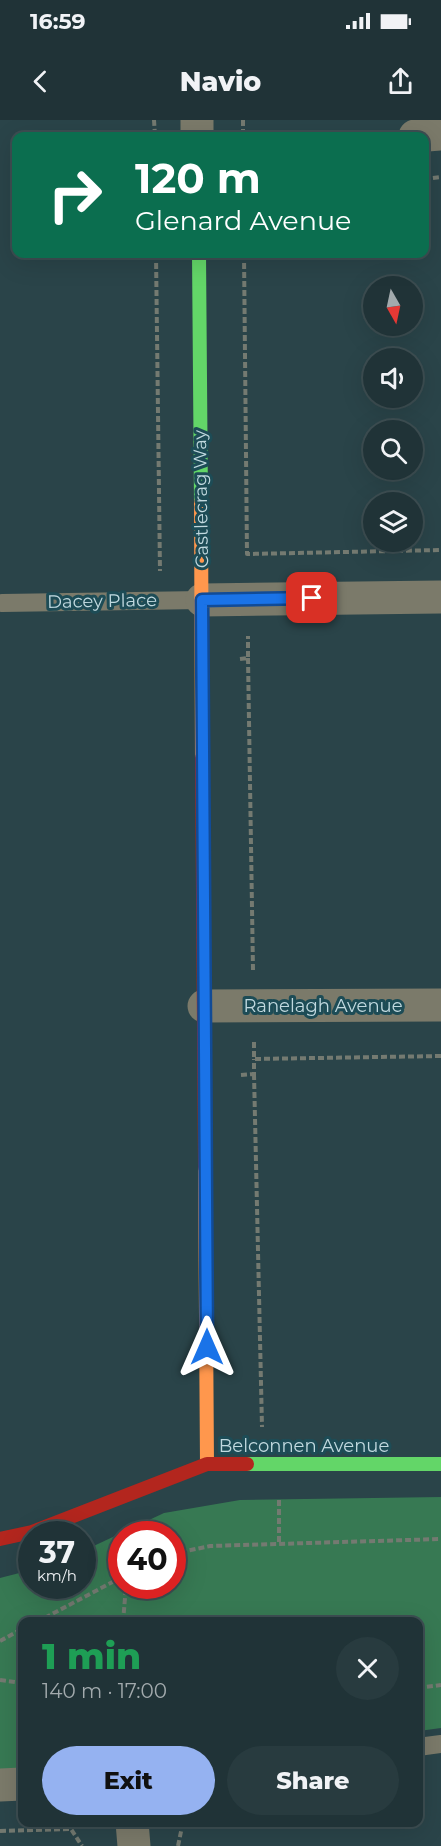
<!DOCTYPE html>
<html lang="en">
<head>
<meta charset="utf-8">
<style>
  :root { --surface:#203337; --page:#283b3f; --text:#f1f3f6; --muted:#a2aaad; --line:#3d4e52; --accent:#95b2f1 }
  body { margin:0; font-family:Montserrat,sans-serif; background:var(--page); color:var(--text); height:100vh; display:flex; flex-direction:column; font-size:22px; white-space:nowrap }
  * { box-sizing:border-box; margin:0 }
  p { font-size:20px; color:var(--muted) }
  .icon { flex:none; width:33px; height:33px; fill:none; stroke:currentColor; stroke-width:2; stroke-linecap:round; stroke-linejoin:round }
  .map { position:relative; flex:1; overflow:hidden }
  .panel { position:absolute; left:18px; top:1497px; width:405px; height:210px; display:flex; flex-direction:column; background:var(--surface); border-radius:12px; box-shadow:0 6px 24px #0002,0 0 0 2px var(--line) }
  .panel>* { flex:none }
  .banner { position:absolute; left:12px; top:12px; width:417px; height:126px; border-radius:12px; box-shadow:0 6px 24px #0002,0 0 0 2px var(--line); background:#0b6e4f; color:#fff; overflow:hidden }
  .needle { width:39px; rotate:171deg }
  .controls { position:absolute; left:363px; top:156px; display:grid; gap:12px }
  .controls a { display:grid; place-items:center; width:60px; height:60px; border-radius:50%; background:var(--surface); box-shadow:0 6px 24px #0002,0 0 0 2px var(--line); font-size:30px }
  .speed { position:absolute; left:18px; top:1401px; display:flex; gap:12px; font-size:30px; font-weight:700; text-align:center }
  .speed>* { display:grid; place-content:center; width:78px; height:78px; border-radius:50%; background:var(--surface); box-shadow:0 6px 24px #0002,0 0 0 2px var(--line); line-height:1 }
  .speed small { font-size:15px; font-weight:400 }
  .speed .limit { border:9px solid #d22; background:#fff; color:#111 }
  .pin { position:absolute; display:grid; place-items:center; width:51px; height:51px; color:#fff; margin:-26px; border-radius:12px; box-shadow:0 3px 9px #0006 }
  .me { position:absolute; width:66px; margin:-33px; rotate:0deg; stroke-linejoin:round; filter:drop-shadow(0 0 4px #0008) }
  .turn { display:flex; align-items:center; gap:21px; height:126px; padding:0 24px; font-size:27px }
  .turn .icon { width:78px; height:78px; stroke-width:2.5 }
  .turn b { display:block; font-size:42px; line-height:51px }
  .round { display:grid; place-items:center; flex:none; width:63px; height:63px; border-radius:32px; background:var(--page) }
  .head { display:flex; align-items:center; justify-content:space-between; height:102px; padding:0 24px }
  h1 { font-size:36px; font-weight:800; line-height:45px; color:#1e9e55 }
  .button { display:flex; gap:12px; margin-top:auto; padding:12px 24px }
  .button a { flex:1; height:69px; border-radius:36px; background:var(--accent); color:#111; font-size:24px; font-weight:800; line-height:69px; text-align:center }
  .button a+a { background:var(--page); color:var(--text) }
  .status { display:flex; justify-content:space-between; align-items:center; height:42px; padding:0 30px; background:var(--surface); direction:ltr }
  .status svg { height:16px; fill:currentColor }
  header { display:flex; justify-content:space-between; align-items:center; height:78px; padding:0 24px; background:var(--surface); font-size:27px; font-weight:800 }
  .map>svg:first-child { display:block }
  .green { fill:#377953; fill-rule:evenodd }
  .lines { fill:none; stroke-linecap:round; stroke-linejoin:round }
  .path { stroke:#747a71; stroke-width:4; stroke-dasharray:6 3; stroke-linecap:butt }
  .lane { stroke:#7b7a6a; stroke-width:18 }
  .street { stroke:#7b7a6a; stroke-width:33 }
  .fast { stroke:#63d668; stroke-width:14 }
  .slow { stroke:#ff974d; stroke-width:14 }
  .jam { stroke:#b3261e; stroke-width:14 }
  .route-casing { stroke:#114b97; stroke-width:15 }
  .route { stroke:#1a73e8; stroke-width:10 }
  .labels { text-anchor:middle; dominant-baseline:central; stroke-width:6; stroke-linejoin:round; paint-order:stroke }
  .street-label { font-size:18px; fill:#c1d9df; stroke:#1d4c56 }
</style>
</head>
<body>
<div class="status"><b>16:59</b><svg viewBox="0 0 49 12"><path d="M0 12V9h3v3zM5 12V6h3v6zM10 12V3h3v9zM15 12V0h3v12zM26 1h20v11H26zM47 4h2v5h-2z"/></svg></div>
<header><svg class="icon" aria-label="back" viewBox="0 0 24 24"><path d="M15 5l-7 7 7 7"/></svg>Navio<svg class="icon" aria-label="share" viewBox="0 0 24 24"><path d="M12 15V3M7 8l5-5 5 5M5 13v7h14v-7"/></svg></header>
<div class="map">
<svg width="441" height="1726" viewBox="0 0 441 1726">
  <rect width="100%" height="100%" fill="#2a4449"/>
  <path class="green" d="M441 1377V1608L419 1611 418 1502H22V1650L0 1651V1458L31 1450 32 1466H82L83 1431 164 1393 240 1380ZM122 1414H172V1466H122Z"/>
  <g class="lines">
    <path class="path" d="M154 0 155 16
      M243 0V16
      M424 59 441 57
      M156 134 160 451
      M244 134 247 434 441 430
      M248 538 253 850
      M240 539 248 538V516
      M254 922V939L441 936
      M254 954 262 1307
      M241 955 254 954V939
      M279 1380V1423
      M172 1434 210 1426 441 1419
      M37 1502 122 1457
      M123 1502 126 1466
      M0 1521 22 1509
      M0 1560 22 1563
      M418 1568 441 1565
      M0 1711 71 1709 82 1726
      M178 1726 183 1702"/>
    <path class="lane" d="M2 483 202 480
      M418 1627 441 1624"/>
    <path class="street" d="M197 0V16
      M415 16 441 14
      M202 480 441 477
      M204 886 441 885
      M0 1665 22 1664
      M132 1702 134 1726"/>
    <path class="fast" d="M199 134 201 382
      M247 1344H441"/>
    <path class="slow" d="M201 382 202 638
      M205 1047 207 1344"/>
    <path class="jam" d="M202 638 205 1047
      M0 1419 32 1412 207 1344H247"/>
  </g>
  <g class="lines">
    <g class="route-casing">
      <path id="route" d="M207 1227 202 480 312 478"/>
    </g>
    <use href="#route" class="route"/>
  </g>
  <g class="labels">
    <g class="street-label">
      <text transform="translate(201 379) rotate(-91)">Castlecrag Way</text>
      <text transform="translate(102 481) rotate(-1)">Dacey Place</text>
      <text x="323" y="886">Ranelagh Avenue</text>
      <text x="304" y="1326">Belconnen Avenue</text>
    </g>
  </g>
</svg>
<div class="controls">
<a><svg class="needle" viewBox="-14 -14 28 28"><path d="M0-13l5 13h-10z" fill="#e53935"/><path d="M0 13l5-13h-10z" fill="#a2aaad"/></svg></a>
<a><svg class="icon" aria-label="sound" viewBox="0 0 24 24"><path d="M4 9h4l5-4v14l-5-4H4zM17 9q2 3 0 6"/></svg></a>
<a><svg class="icon" aria-label="search" viewBox="0 0 24 24"><circle cx="10" cy="10" r="6"/><path d="M15 15l6 6"/></svg></a>
<a><svg class="icon" aria-label="layers" viewBox="0 0 24 24"><path d="M12 4l9 5-9 5-9-5zM3 14l9 5 9-5"/></svg></a>
</div>
<div class="speed"><div>37<small>km/h</small></div><div class="limit">40</div></div>
<div class="pin" style="left:312px;top:478px;background:#d93025"><svg class="icon" aria-label="arrive" viewBox="0 0 24 24"><path d="M6 21V4h12l-3 4 3 4H6"/></svg></div>
<svg class="me" style="left:207px;top:1227px" viewBox="-20 -20 40 40"><path d="M0-17L14 15 0 8-14 15z" fill="#1a73e8" stroke="#fff" stroke-width="4"/></svg>
<div class="banner">
<div class="turn"><svg class="icon" aria-label="right" viewBox="0 0 24 24"><path d="M7 20v-9h11M14 6l5 5-5 5"/></svg><div><b>120 m</b>Glenard Avenue</div></div>
</div>
<section class="panel">
<div class="head"><div><h1>1 min</h1><p>140 m · 17:00</p></div><a class="round"><svg class="icon" aria-label="close" viewBox="0 0 24 24"><path d="M6 6l12 12M18 6L6 18"/></svg></a></div>
<div class="button"><a>Exit</a><a>Share</a></div>
</section>
</div>
</body>
</html>
